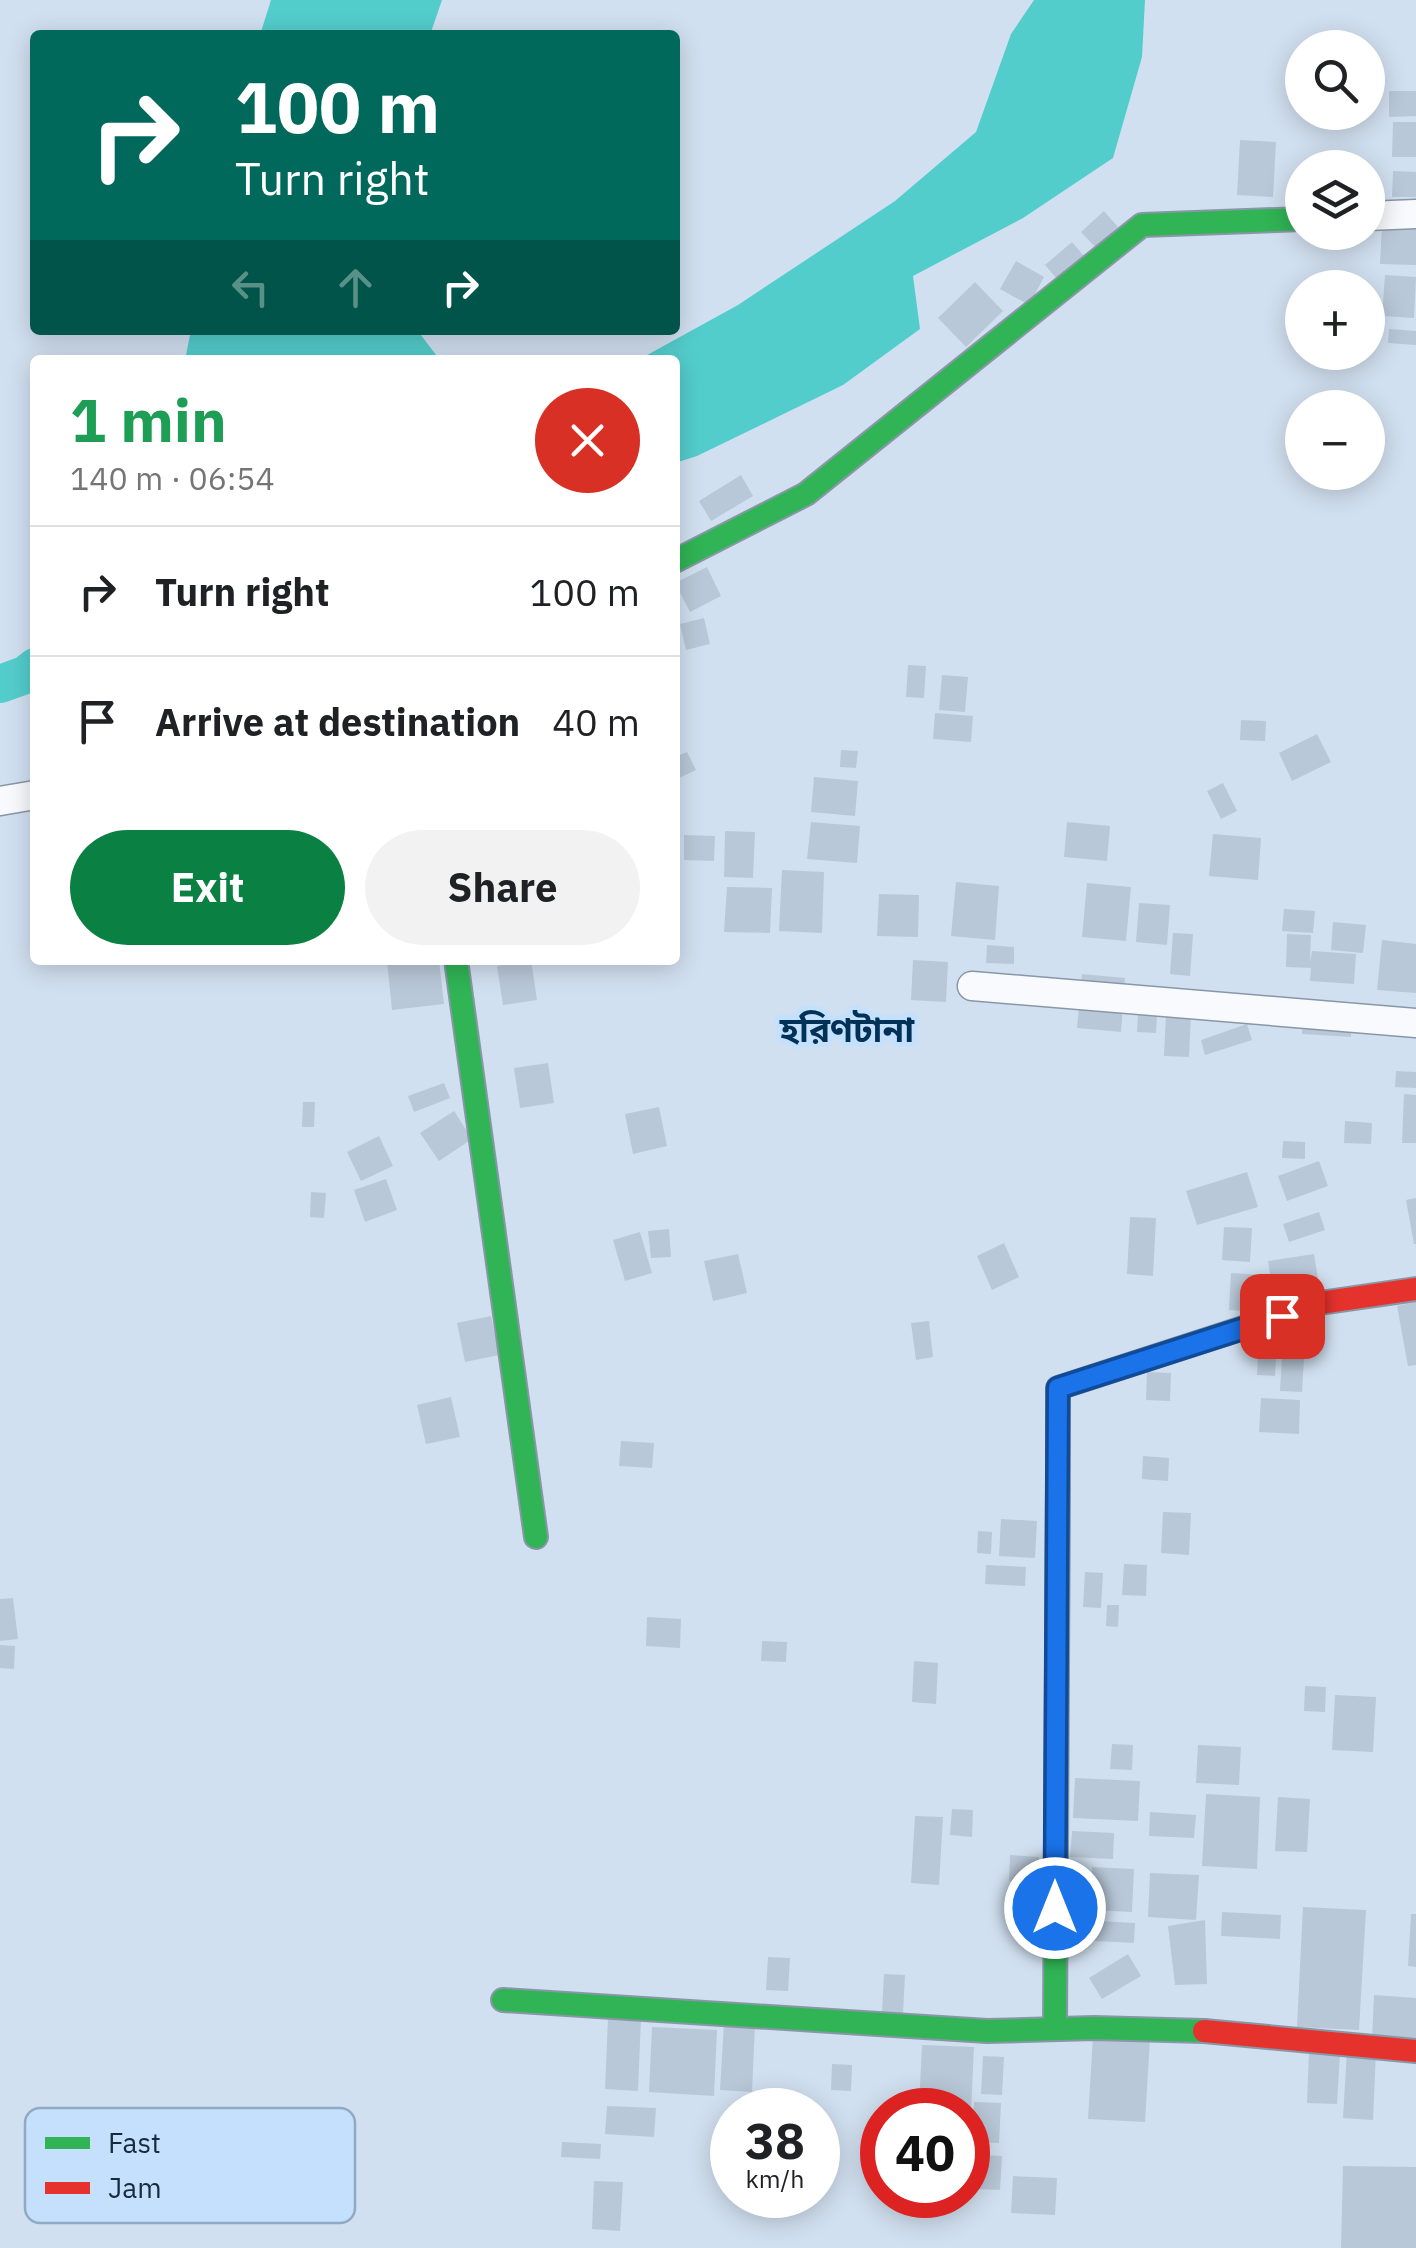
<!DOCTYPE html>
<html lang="en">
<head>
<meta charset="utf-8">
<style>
  :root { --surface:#fff; --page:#f2f2f2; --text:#202124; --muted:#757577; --line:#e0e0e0; --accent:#0b8043 }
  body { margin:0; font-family:"IBM Plex Sans","Noto Sans Bengali",sans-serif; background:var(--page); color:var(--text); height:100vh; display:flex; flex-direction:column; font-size:38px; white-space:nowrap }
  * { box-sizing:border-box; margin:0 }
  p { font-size:32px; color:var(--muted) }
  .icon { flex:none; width:55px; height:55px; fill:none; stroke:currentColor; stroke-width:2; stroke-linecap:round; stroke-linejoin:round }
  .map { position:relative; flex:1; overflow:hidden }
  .panel { position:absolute; left:30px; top:355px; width:650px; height:610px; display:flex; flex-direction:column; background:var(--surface); border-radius:10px; box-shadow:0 5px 25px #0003 }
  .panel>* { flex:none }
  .top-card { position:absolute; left:30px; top:30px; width:650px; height:305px; border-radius:10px; box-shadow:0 5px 25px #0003; background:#00695c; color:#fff; overflow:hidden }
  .tools { position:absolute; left:1285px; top:30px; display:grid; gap:20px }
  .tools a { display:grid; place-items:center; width:100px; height:100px; border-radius:50%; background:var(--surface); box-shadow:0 5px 25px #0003; font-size:50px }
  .speed { position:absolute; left:710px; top:2088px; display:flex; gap:20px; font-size:50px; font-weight:700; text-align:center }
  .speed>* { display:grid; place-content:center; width:130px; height:130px; border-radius:50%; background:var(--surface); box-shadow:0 5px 25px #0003; line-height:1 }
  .speed small { font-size:25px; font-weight:400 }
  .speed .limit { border:15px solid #d22; background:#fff; color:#111 }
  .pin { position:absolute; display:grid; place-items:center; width:85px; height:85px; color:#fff; margin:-42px; border-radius:20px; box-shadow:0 5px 15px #0006 }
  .me { position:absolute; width:110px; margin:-55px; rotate:0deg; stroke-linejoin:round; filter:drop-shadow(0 0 8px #0008) }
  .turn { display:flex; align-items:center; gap:35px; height:210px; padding:0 40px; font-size:45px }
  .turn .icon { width:130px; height:130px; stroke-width:2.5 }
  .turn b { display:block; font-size:70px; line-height:85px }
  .lanes { display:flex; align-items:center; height:95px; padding:0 40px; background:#0003; justify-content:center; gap:50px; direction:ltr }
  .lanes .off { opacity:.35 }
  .round { display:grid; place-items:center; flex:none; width:105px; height:105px; border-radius:52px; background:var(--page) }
  .summary { display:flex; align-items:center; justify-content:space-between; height:170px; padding:0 40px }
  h1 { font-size:60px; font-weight:800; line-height:75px; color:#1e9e55 }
  .action { display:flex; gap:20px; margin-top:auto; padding:20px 40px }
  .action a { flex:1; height:115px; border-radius:60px; background:var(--accent); color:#fff; font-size:40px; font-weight:800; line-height:115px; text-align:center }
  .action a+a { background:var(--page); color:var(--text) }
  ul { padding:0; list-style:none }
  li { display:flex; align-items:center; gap:30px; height:130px; padding:0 40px; border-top:2px solid var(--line) }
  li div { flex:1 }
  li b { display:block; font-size:38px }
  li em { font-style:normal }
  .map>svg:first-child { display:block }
  .water { fill:#53cdcc }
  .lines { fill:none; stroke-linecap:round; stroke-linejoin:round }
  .canal { stroke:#53cdcc; stroke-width:38 }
  .building { fill:#b9c8d8 }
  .street-casing { stroke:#8897a6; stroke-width:31 }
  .fast-casing { stroke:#8897a6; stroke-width:26 }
  .jam-casing { stroke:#8897a6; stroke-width:26 }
  .street { stroke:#f8fafd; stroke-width:28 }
  .fast { stroke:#30b455; stroke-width:22 }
  .jam { stroke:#e5322d; stroke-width:22 }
  .route-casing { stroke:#114b97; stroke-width:25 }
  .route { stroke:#1a73e8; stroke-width:18 }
  .labels { text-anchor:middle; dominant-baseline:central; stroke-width:10; stroke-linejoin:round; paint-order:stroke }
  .district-label { font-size:35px; font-weight:bold; fill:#003157; stroke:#c4e0fd }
  .key { fill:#c4e0fd; stroke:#90aac3; stroke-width:2.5 }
  .key-label { font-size:28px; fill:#182b3d }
</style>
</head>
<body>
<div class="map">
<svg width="1416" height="2248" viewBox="0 0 1416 2248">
  <rect width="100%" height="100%" fill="#d1e0f0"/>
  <path class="water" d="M271 0H442L430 35H260Z
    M1034 0H1145L1142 57 1113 158 1023 218 913 276 920 329 843 385 697 456 675 463V360H638L738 305 895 201 976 132 1011 34Z
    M191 330H417L440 360H185Z"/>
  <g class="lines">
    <path class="canal" d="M0 684 25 675 35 667"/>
  </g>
  <path class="building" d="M1389 91H1416V116L1389 117Z
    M1393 122H1416V157H1392Z
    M1240 140 1276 142 1273 197 1237 195Z
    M1393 171 1416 172V197H1392Z
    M1104 211 1118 227 1096 248 1081 232Z
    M1382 226 1416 228V265L1380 264Z
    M1072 242 1084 256 1057 279 1045 265Z
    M1016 261 1044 277 1029 305 1000 289Z
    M1385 275 1416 277 1414 318 1382 316Z
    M975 282 1003 311 966 347 938 318Z
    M1389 329 1416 331V345L1388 343Z
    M741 475 753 496 711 521 699 501Z
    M707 567 721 596 690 612 675 583Z
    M704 618 710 644 686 650 680 624Z
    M908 665 926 666 924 698 906 697Z
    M942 675 968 677 965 712 939 710Z
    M935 713 973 716 971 742 933 739Z
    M1241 720 1266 721 1265 741 1240 740Z
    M1317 734 1331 762 1292 781 1279 753Z
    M841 750 858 751 856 768 840 767Z
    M687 752 696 770 675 780V757Z
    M814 777 858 781 855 816 811 812Z
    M1223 783 1237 811 1221 819 1207 791Z
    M811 822 860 826 857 863 807 859Z
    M1067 822 1110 826 1107 861 1064 857Z
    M725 831 755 832 753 878 724 877Z
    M1213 834 1261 838 1258 880 1209 876Z
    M684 835 715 836 714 861 684 860Z
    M782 870 824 872 822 933 779 931Z
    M956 882 999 886 995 940 951 936Z
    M1087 883 1131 887 1126 941 1082 937Z
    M727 887 772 888 770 933 724 932Z
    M879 894 919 895 918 937 877 936Z
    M1139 903 1170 905 1167 945 1136 942Z
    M1284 909 1315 911 1313 933 1282 931Z
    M1333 922 1366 925 1363 953 1331 950Z
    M1173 933 1193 934 1190 976 1170 974Z
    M1287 934 1311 935 1310 962 1312 951 1356 954 1354 984 1310 981 1311 968 1286 967Z
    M1382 940 1416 944V993L1377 990Z
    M987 945 1014 947V964L986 963Z
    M439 960 444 1004 392 1010 387 961Z
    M531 960 537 1000 503 1005 497 966Z
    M913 960 948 962 946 1002 911 1000Z
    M1082 974 1125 978 1121 1032 1077 1028Z
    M1167 993 1192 994 1189 1057 1164 1056Z
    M1139 998 1158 999 1156 1033 1137 1032Z
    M1303 1005 1352 1007 1351 1037 1302 1034Z
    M1247 1024 1252 1040 1205 1055 1201 1040Z
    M548 1063 554 1103 520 1108 514 1068Z
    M1396 1071 1416 1072V1088L1395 1087Z
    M444 1083 450 1098 414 1112 408 1096Z
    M1404 1094 1416 1095V1143H1402Z
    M303 1102H315L314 1127H302Z
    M659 1107 667 1146 633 1154 625 1114Z
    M454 1111 472 1139 439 1161 420 1133Z
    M1345 1121 1372 1123 1371 1144 1344 1143Z
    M379 1136 393 1166 361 1181 347 1152Z
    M1283 1141 1305 1142V1159L1282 1158Z
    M1319 1161 1328 1186 1287 1201 1278 1176Z
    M1247 1172 1258 1207 1197 1225 1186 1191Z
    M386 1179 397 1210 365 1222 354 1190Z
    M311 1192 326 1193 324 1218 310 1217Z
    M1416 1198V1244H1414L1406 1200Z
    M1319 1212 1325 1230 1289 1242 1283 1224Z
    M1130 1217 1156 1218 1153 1276 1127 1274Z
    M1224 1227 1252 1228 1250 1262 1222 1260Z
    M669 1229 671 1257 651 1258 648 1231Z
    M640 1232 652 1273 625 1281 613 1240Z
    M1004 1243 1019 1277 992 1290 977 1256Z
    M738 1254 747 1293 713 1301 704 1261Z
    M1314 1254 1321 1298 1275 1305 1268 1261Z
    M1231 1273 1264 1275 1262 1312 1229 1310Z
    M1416 1302V1365L1408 1366 1397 1306Z
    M491 1316 499 1355 465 1362 457 1323Z
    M929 1321 933 1357 916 1360 911 1323Z
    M1284 1324 1306 1325 1302 1392 1280 1391Z
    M1259 1338 1277 1339 1275 1376 1257 1375Z
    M1147 1372 1171 1373 1170 1401 1146 1400Z
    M451 1397 460 1437 426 1444 417 1405Z
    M1261 1398 1300 1400 1299 1434 1259 1432Z
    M621 1441 654 1443 652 1468 619 1466Z
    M1143 1456 1169 1458 1168 1481 1142 1479Z
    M1163 1512 1191 1513 1189 1555 1161 1553Z
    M1001 1519 1037 1521 1035 1558 999 1556Z
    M978 1531 992 1532 991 1554 977 1553Z
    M1124 1564 1147 1565 1146 1596 1122 1595Z
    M986 1565 1026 1567 1025 1586 985 1584Z
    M1085 1572 1103 1573 1101 1608 1083 1607Z
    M13 1598 18 1639 0 1641V1599Z
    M1107 1605H1119L1118 1627 1106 1626Z
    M647 1617 681 1619 680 1648 646 1646Z
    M762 1641 787 1642 786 1662 761 1661Z
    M0 1645 15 1646 14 1669 0 1668Z
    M914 1661 938 1663 936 1704 912 1702Z
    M1305 1686 1326 1687 1325 1712 1304 1711Z
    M1335 1695 1376 1697 1373 1752 1332 1750Z
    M1112 1744 1133 1745 1132 1770 1110 1769Z
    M1198 1745 1241 1747 1239 1785 1196 1783Z
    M1075 1778 1140 1781 1138 1821 1073 1818Z
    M1206 1794 1260 1797 1257 1869 1202 1866Z
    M1278 1797 1310 1799 1307 1852 1275 1851Z
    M952 1809 973 1810 972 1837 950 1835Z
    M1150 1812 1196 1815 1194 1838 1149 1836Z
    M915 1816 943 1817 939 1885 911 1883Z
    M1072 1831 1114 1833 1113 1859 1070 1857Z
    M1010 1855 1039 1857 1038 1882 1009 1881Z
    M1092 1867 1134 1869 1132 1912 1090 1910Z
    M1150 1873 1199 1875 1196 1920 1148 1917Z
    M1303 1907 1366 1910 1359 2030 1297 2027Z
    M1222 1912 1281 1915 1280 1939 1221 1936Z
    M1411 1914H1416V1967L1408 1966Z
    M1079 1920 1135 1923 1134 1943 1078 1940Z
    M1205 1920 1207 1984 1175 1985 1168 1926Z
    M1128 1954 1141 1976 1102 1999 1089 1978Z
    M768 1957 790 1958 788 1991 766 1990Z
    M884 1974 905 1975 903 2013 882 2012Z
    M1374 1995 1416 1998V2041L1372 2039Z
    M608 2018 641 2019 638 2091 605 2089Z
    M724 2024 755 2025 752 2092 720 2090Z
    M652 2027 717 2030 714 2096 649 2092Z
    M1093 2036 1150 2039 1145 2122 1088 2119Z
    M922 2045 974 2047 971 2110 919 2108Z
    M1347 2050 1376 2051 1373 2120 1343 2118Z
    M1309 2052 1340 2054 1337 2104 1307 2103Z
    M983 2056 1004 2057 1002 2095 981 2094Z
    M832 2064 852 2065 851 2091 831 2090Z
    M974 2102 1001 2103 999 2143 972 2142Z
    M607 2106 656 2108 654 2137 605 2134Z
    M562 2142 601 2144 600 2159 561 2157Z
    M977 2155 1002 2156 1000 2190 975 2189Z
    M1343 2166 1416 2167V2248H1341Z
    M1013 2176 1057 2178 1055 2215 1011 2213Z
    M594 2181 623 2182 620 2231 592 2229Z"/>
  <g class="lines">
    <g class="street-casing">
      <path id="street" d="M1368 216 1416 214
        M0 801 35 795
        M972 986 1416 1023"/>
    </g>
    <g class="fast-casing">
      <path id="fast" d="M675 561 806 494 1142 225 1302 219
        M456 960 536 1537
        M503 2000 987 2031 1094 2028 1204 2031
        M1055 2028 1058 1486"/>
    </g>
    <g class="jam-casing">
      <path id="jam" d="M1058 1486V1388L1320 1303 1416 1289
        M1204 2031 1416 2051"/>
    </g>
    <use href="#street" class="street"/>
    <use href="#fast" class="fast"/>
    <use href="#jam" class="jam"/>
  </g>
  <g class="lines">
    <g class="route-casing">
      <path id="route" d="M1055 1908 1058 1388 1282 1316"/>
    </g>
    <use href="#route" class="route"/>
  </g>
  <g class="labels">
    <g class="district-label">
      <text x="847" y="1029">হরিণটানা</text>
    </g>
  </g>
  <rect x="25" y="2108" width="330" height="115" rx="15" class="key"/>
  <rect x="45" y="2137" width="45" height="12" fill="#30b455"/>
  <rect x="45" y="2182" width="45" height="12" fill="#e5322d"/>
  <g class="key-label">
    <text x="108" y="2153">Fast</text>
    <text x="108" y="2198">Jam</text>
  </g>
</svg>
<div class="tools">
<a><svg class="icon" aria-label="search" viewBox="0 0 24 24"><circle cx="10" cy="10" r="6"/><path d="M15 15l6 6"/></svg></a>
<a><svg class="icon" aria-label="layers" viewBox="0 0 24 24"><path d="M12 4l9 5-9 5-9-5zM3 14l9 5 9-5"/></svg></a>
<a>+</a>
<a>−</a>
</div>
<div class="speed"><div>38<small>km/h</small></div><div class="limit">40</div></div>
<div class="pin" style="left:1282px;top:1316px;background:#d93025"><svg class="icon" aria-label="arrive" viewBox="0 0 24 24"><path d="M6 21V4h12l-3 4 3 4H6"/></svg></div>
<svg class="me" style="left:1055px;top:1908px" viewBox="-20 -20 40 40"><circle r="17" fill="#1a73e8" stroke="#fff" stroke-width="3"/><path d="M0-11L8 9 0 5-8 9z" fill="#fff"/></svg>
<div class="top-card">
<div class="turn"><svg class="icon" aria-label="right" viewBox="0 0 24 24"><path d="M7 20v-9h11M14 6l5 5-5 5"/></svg><div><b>100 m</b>Turn right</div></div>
<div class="lanes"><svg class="icon off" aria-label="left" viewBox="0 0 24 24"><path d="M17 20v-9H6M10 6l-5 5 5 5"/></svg><svg class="icon off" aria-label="ahead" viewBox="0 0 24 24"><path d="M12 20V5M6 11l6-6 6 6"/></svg><svg class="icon" aria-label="right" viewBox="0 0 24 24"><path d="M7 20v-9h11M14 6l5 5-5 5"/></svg></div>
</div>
<section class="panel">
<div class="summary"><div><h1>1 min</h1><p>140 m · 06:54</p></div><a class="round" style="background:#d93025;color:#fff"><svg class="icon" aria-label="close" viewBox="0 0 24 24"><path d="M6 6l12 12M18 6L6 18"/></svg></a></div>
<ul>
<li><svg class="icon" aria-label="right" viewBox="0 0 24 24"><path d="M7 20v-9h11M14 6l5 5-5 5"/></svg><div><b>Turn right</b></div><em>100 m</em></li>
<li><svg class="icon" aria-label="arrive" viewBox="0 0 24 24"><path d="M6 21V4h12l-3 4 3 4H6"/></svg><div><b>Arrive at destination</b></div><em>40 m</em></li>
</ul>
<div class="action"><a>Exit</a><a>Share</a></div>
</section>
</div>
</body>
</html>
